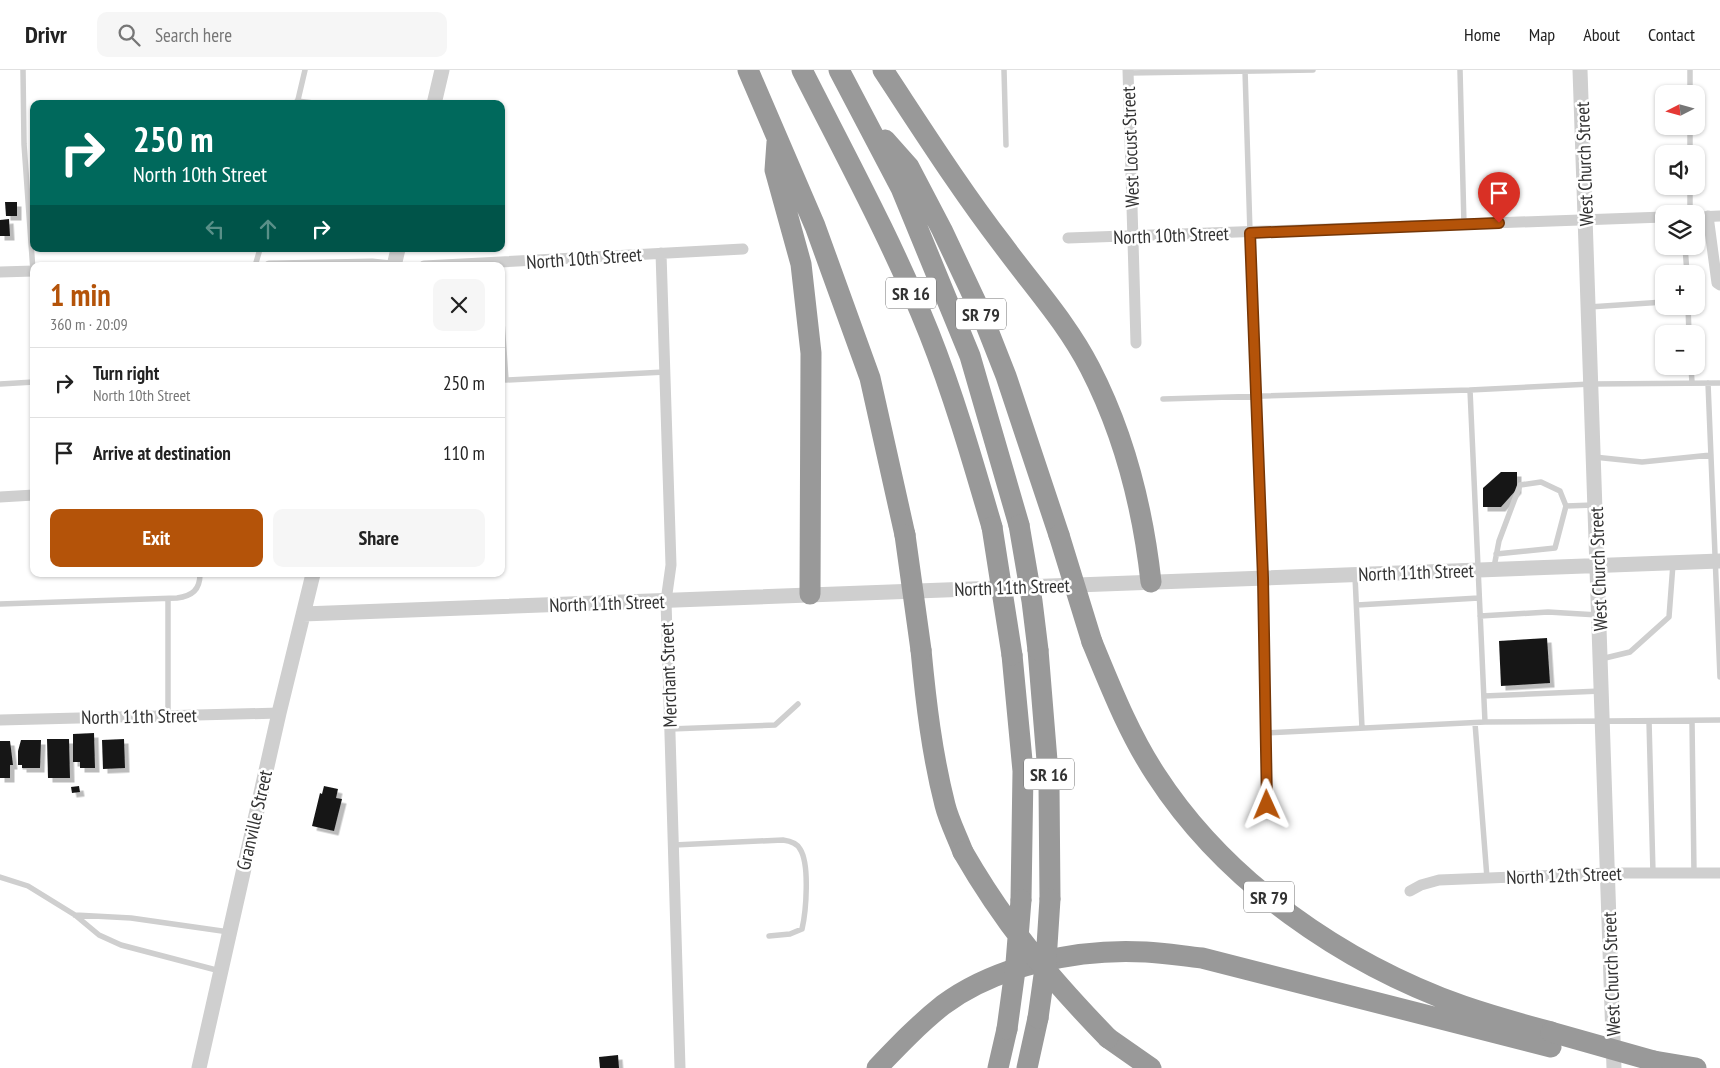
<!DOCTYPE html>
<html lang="en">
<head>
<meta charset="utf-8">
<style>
  :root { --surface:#fff; --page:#f6f6f6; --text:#222; --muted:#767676; --line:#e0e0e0; --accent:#b45309 }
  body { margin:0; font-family:"PT Sans Narrow",sans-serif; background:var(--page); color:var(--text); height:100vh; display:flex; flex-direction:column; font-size:19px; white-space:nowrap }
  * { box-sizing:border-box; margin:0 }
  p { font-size:16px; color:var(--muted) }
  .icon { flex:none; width:28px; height:28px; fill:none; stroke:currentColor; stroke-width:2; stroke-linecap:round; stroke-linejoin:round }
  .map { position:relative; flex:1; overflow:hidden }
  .panel { position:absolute; left:30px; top:192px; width:475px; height:315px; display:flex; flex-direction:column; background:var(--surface); border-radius:10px; box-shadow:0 1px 4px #0004 }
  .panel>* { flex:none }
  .banner { position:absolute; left:30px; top:30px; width:475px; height:152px; border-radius:10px; box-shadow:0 1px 4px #0004; background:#00695c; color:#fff; overflow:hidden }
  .needle { width:32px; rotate:264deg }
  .buttons { position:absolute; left:1655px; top:15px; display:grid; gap:10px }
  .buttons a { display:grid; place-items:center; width:50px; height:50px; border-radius:10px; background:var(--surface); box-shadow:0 1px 4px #0004; font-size:25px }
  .pin { position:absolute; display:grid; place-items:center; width:42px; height:42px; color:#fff; margin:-51px -21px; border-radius:50% 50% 50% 0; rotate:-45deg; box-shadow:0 0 5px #0007 }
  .pin .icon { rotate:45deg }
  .me { position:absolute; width:55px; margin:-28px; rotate:359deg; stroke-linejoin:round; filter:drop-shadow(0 0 4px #0008) }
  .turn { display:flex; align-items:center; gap:18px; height:105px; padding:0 20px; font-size:22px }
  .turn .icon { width:65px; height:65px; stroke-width:2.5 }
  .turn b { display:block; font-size:35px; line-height:42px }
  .lanes { display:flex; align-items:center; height:48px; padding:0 20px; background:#0003; justify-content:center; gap:25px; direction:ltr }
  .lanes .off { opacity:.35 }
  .round { display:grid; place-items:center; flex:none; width:52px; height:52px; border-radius:10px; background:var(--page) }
  .overview { display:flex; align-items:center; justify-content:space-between; height:85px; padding:0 20px }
  h1 { font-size:30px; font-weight:700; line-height:38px; color:var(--accent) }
  .button { display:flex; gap:10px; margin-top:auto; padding:10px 20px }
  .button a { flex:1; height:58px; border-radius:10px; background:var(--accent); color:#fff; font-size:20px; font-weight:700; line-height:58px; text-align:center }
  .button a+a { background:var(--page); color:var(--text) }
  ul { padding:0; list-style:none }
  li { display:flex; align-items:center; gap:15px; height:70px; padding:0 20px; border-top:1px solid var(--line) }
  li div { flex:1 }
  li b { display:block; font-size:19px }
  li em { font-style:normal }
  header { display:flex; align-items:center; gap:30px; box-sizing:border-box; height:70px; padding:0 25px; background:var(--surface); border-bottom:1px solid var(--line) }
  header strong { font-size:24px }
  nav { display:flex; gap:28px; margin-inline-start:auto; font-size:18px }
  .search { width:350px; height:45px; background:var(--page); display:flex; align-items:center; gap:12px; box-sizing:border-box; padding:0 18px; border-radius:10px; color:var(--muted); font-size:19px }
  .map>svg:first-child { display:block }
  .building { fill:#191919; filter:url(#shadow) }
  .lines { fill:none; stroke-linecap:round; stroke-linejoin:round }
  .service { stroke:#cfcfcf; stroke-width:5.5 }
  .minor { stroke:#cfcfcf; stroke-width:11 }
  .tertiary { stroke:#cfcfcf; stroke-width:15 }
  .motorway { stroke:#999; stroke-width:21 }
  .motorway-bridge { stroke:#999; stroke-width:21 }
  .route-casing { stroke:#753606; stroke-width:12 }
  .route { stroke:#b45309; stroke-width:9 }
  .labels { text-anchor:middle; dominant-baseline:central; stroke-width:5; stroke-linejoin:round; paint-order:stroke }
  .shield { fill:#fff; stroke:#707070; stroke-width:1 }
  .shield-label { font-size:18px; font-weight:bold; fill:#323232 }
  .street-label { font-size:19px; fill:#323232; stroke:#fff }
</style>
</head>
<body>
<header>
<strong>Drivr</strong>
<div class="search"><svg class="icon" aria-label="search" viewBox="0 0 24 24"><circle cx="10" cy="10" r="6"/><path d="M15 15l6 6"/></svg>Search here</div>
<nav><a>Home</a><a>Map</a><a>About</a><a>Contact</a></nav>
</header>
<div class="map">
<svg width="1720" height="998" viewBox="0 0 1720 998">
  <defs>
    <filter id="shadow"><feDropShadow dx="4.5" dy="4.5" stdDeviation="0" flood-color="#0004"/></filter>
  </defs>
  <rect width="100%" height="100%" fill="#fff"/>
  <path class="building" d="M5 132H17V146H6Z
    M9 149 10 166H0V150Z
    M1501 402H1517V419L1501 437H1483V418Z
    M1547 568 1550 613 1501 616 1499 571Z
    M94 663 95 698H80V692H73V664Z
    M47 669H69L70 708H48Z
    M124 669 125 698 103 699 102 670Z
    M21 670H41L40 698H22V695H18V681Z
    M0 671H10L13 695H10V708H0Z
    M79 716 80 722 72 723 71 717Z
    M324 716 338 719 336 728 342 729 334 761 312 756 320 723 322 724Z
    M618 985 619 998H600L599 987Z"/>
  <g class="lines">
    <path class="service" d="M23 0 24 74 33 201
      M1004 0 1006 75
      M1245 0 1255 326 1263 508 1267 735
      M1460 0 1464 155
      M1128 3 1313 0
      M1690 24V0
      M297 31 322 34
      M297 34 305 0
      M1690 84V56
      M1690 144V116
      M1685 176 1687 204
      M255 196 260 179
      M1688 236 1689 264
      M501 237 506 310 665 302
      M1589 237 1664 232
      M1691 296 1692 313
      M1708 313 1720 607
      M0 314 34 312
      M1470 320 1485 652
      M1163 329 1470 320 1591 314 1720 313
      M1594 387 1642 392 1711 385
      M1496 484 1555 478 1566 436
      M1494 497 1499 471 1520 415 1541 412 1560 421 1566 436 1594 435
      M1355 506 1362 658
      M168 529V646
      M0 534 177 528C192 526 200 520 200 504
      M1357 535 1479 528
      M1480 546 1548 542 1598 545
      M1601 589 1630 582 1669 547 1673 494
      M1484 626 1601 621
      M1649 651 1653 803
      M1692 651 1694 803
      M1475 653 1487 808
      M670 659 775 655 798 634
      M1265 663 1485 652 1720 650
      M674 775 783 770C790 771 797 773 800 779 810 794 806 842 802 859L790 864 769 866
      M0 807 28 816 75 845 99 865 121 875 220 901
      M75 845 131 848 229 862"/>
    <path class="minor" d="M1128 0 1136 273
      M1708 146 1717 213 1720 215
      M1696 147 1720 146
      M1068 168 1664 147
      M661 183 671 495 666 531 680 998
      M269 196 372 194 392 196
      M424 196 743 179
      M0 202 34 201
      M0 427 34 425
      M0 650 279 643
      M1410 821 1421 815 1439 810 1608 803H1720"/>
    <path class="tertiary" d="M1580 0 1614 998
      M434 34 442 0
      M394 196 398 179
      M303 544 1720 491
      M199 998 279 643 313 504"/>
    <path class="motorway" d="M748 0 815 156 870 308 905 465
      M802 0C846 87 893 173 929 263 954 326 973 392 992 457
      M839 0 901 118 970 286 1019 455
      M883 0C922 59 960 119 1003 175 1033 216 1067 253 1090 298 1124 364 1143 440 1151 512
      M885 70 909 97 942 160 982 245 1006 306 1059 465
      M777 72 775 100 801 194 811 283 810 524
      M1092 572C1111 618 1129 664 1156 705 1226 813 1343 893 1463 936 1492 946 1521 954 1551 962
      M921 580C926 633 932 684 945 735 949 751 957 766 963 782
      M1038 580 1049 715 1050 829
      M1012 585 1023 701 1021 830
      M1108 968 1151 998
      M1654 991 1696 998
      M877 998C898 976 919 954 943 935 997 895 1079 878 1146 882 1164 883 1183 886 1202 888L1551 977
      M998 998 1007 959
      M1027 998 1038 948"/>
    <path class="motorway-bridge" d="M1019 455 1032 531 1038 580
      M992 457 1012 585
      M905 465 921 580
      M1059 465 1092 572
      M963 782C1005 855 1049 907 1108 968
      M1038 948 1046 891 1050 829
      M1007 959 1016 893 1021 830
      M1551 962 1654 991"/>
  </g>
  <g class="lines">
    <g class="route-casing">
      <path id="route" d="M1267 735 1263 508 1250 163 1499 153"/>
    </g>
    <use href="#route" class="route"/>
  </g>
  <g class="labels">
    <g class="shield">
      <rect x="886" y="207.5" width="50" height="31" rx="4"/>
      <rect x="956" y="228.5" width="50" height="31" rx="4"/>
      <rect x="1024" y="688.5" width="50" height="31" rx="4"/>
      <rect x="1244" y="811.5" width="50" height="31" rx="4"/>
    </g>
    <g class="shield-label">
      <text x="911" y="223">SR 16</text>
      <text x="981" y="244">SR 79</text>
      <text x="1049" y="704">SR 16</text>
      <text x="1269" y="827">SR 79</text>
    </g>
    <g class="street-label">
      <text transform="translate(1130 77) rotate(-92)">West Locust Street</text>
      <text transform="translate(1584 94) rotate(-92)">West Church Street</text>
      <text transform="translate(1171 165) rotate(-2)">North 10th Street</text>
      <text transform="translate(584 188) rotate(-4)">North 10th Street</text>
      <text transform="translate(1598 499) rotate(-92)">West Church Street</text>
      <text transform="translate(1416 502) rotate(-2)">North 11th Street</text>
      <text transform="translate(1012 517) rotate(-2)">North 11th Street</text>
      <text transform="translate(607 533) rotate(-2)">North 11th Street</text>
      <text transform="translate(668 605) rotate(-92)">Merchant Street</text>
      <text transform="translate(139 646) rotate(-1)">North 11th Street</text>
      <text transform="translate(254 750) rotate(-77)">Granville Street</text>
      <text transform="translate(1564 805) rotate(-2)">North 12th Street</text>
      <text transform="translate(1611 904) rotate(-92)">West Church Street</text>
    </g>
  </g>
</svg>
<div class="buttons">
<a><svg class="needle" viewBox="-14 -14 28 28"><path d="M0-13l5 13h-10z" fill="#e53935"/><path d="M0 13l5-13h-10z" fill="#767676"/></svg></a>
<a><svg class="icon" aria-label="sound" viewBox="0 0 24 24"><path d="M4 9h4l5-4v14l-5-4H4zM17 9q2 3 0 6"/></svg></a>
<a><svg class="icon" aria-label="layers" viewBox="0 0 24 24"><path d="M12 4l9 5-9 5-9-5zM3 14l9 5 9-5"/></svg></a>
<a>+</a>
<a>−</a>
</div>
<div class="pin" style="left:1499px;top:153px;background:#d93025"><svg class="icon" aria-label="arrive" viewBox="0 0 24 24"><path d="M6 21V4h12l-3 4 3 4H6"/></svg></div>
<svg class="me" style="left:1267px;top:735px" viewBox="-20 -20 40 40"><path d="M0-17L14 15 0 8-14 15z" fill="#b45309" stroke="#fff" stroke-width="4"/></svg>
<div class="banner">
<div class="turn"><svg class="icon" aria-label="right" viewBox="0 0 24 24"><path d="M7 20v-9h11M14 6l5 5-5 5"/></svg><div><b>250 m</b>North 10th Street</div></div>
<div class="lanes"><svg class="icon off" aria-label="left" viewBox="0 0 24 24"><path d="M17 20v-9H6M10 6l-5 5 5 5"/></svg><svg class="icon off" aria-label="ahead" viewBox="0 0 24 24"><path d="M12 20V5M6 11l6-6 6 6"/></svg><svg class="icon" aria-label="right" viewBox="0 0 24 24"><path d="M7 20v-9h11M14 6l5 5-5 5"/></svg></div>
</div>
<section class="panel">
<div class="overview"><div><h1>1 min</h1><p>360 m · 20:09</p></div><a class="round"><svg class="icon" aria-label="close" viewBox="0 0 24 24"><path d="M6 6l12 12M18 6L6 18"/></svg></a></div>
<ul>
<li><svg class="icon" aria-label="right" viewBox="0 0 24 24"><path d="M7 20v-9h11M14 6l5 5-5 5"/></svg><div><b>Turn right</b><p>North 10th Street</p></div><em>250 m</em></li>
<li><svg class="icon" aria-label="arrive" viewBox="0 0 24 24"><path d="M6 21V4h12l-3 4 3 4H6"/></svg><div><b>Arrive at destination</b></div><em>110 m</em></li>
</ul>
<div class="button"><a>Exit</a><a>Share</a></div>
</section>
</div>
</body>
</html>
